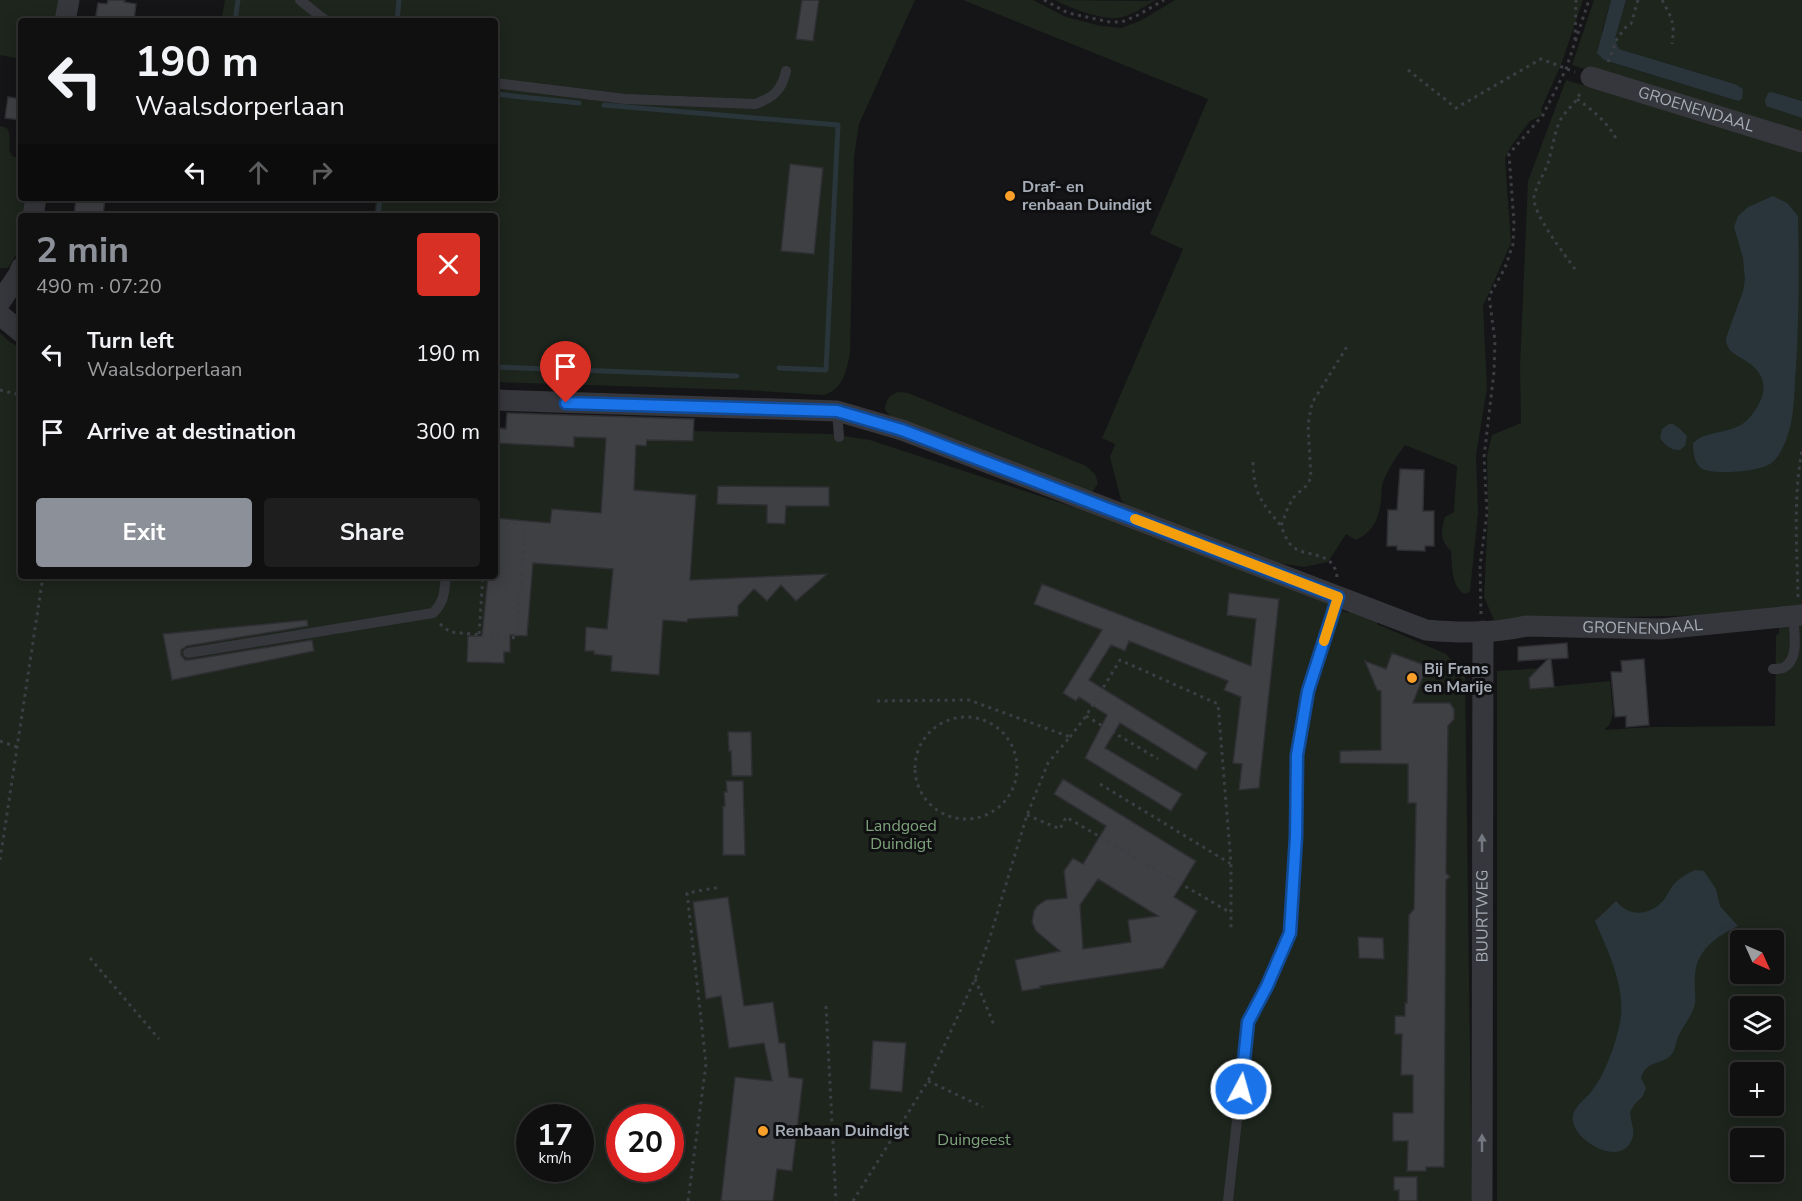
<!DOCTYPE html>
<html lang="en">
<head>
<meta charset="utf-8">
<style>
  :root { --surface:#101011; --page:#1e1e1f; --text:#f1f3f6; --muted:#9c9d9f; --line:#303031; --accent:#8c9099 }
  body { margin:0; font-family:"Nunito Sans",sans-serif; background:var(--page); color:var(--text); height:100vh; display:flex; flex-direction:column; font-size:22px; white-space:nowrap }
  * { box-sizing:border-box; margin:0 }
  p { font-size:20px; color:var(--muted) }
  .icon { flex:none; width:33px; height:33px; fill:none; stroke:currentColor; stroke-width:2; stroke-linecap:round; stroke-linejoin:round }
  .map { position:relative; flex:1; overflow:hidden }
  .panel { position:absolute; left:18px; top:213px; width:480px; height:366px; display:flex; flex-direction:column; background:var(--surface); border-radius:6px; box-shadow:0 3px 15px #0003,0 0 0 2px var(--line) }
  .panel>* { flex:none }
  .guide { position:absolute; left:18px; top:18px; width:480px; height:183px; border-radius:6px; box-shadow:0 3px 15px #0003,0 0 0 2px var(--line); background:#101011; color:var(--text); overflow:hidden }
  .needle { width:39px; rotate:135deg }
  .fabs { position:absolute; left:1730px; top:930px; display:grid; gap:12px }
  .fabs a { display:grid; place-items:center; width:54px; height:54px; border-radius:6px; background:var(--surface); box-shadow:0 3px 15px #0003,0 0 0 2px var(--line); font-size:30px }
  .speed { position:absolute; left:516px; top:1104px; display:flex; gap:12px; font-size:30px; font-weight:700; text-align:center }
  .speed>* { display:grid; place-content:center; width:78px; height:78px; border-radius:50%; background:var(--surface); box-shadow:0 3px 15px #0003,0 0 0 2px var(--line); line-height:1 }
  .speed small { font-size:15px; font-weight:400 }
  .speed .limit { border:9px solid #d22; background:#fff; color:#111 }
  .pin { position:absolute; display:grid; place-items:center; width:51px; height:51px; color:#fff; margin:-62px -26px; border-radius:50% 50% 50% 0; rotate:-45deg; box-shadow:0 0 6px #0007 }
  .pin .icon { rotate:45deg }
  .me { position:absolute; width:66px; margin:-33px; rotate:6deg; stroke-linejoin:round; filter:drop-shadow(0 0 4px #0008) }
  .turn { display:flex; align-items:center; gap:21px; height:126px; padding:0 18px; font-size:27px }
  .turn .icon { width:78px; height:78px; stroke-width:2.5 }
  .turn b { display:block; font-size:42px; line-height:51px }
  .lanes { display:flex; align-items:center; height:57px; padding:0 18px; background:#0003; justify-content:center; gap:30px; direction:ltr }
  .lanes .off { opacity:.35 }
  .round { display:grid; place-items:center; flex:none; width:63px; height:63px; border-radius:6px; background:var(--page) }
  .overview { display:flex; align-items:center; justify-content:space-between; height:102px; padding:0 18px }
  h1 { font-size:36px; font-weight:700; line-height:45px; color:var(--accent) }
  .cta { display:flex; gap:12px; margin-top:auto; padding:12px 18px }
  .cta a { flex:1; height:69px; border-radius:6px; background:var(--accent); color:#fff; font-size:24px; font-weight:700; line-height:69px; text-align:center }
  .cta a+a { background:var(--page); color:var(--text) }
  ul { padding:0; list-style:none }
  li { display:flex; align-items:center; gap:18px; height:78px; padding:0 18px }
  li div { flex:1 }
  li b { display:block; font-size:22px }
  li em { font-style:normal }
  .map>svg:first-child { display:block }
  .green { fill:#1d251d; fill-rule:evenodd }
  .water { fill:#2a353b }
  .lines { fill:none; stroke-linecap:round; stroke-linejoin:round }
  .stream { stroke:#2a353b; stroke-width:5 }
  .building { fill:#3f4044; stroke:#2f2f33; stroke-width:1.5; fill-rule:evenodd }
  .path { stroke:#3c3e43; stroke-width:3; stroke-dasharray:3 4.5; stroke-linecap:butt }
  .lane { stroke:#36373c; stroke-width:10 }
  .street { stroke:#36373c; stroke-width:21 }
  .oneway { fill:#747880 }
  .route-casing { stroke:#114b97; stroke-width:15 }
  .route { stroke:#1a73e8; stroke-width:10 }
  .slow { stroke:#f59e0b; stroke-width:10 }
  .poi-dot { fill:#f99f2a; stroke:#101012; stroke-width:2 }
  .labels { text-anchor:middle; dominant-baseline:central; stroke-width:6; stroke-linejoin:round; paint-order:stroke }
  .street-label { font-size:16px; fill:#a6adb7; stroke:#101012 }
  .poi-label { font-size:16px; font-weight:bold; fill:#a6adb7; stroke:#101012; text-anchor:start }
  .park-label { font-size:16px; fill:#7ea37c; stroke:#101012 }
</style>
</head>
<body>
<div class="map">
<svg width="1802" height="1201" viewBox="0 0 1802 1201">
  <rect width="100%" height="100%" fill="#151517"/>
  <path class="green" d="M0 0H64L60 21H21V59L0 55Z
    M225 0H802L796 38 812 41 819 0H915L859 124 854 157 850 354C846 372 843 389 824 395L743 390 495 382V216H374L376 198H495V21H221Z
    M963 0H1033L1066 17 1101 26 1121 28 1140 21 1175 0H1583L1561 65 1541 109 1543 115 1530 121 1512 145 1505 158 1511 243 1483 306 1487 388 1476 455 1478 513 1470 592 1464 594C1451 586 1452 564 1451 551 1439 539 1441 532 1445 517L1454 512 1457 466 1405 445C1397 456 1388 469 1383 482 1381 488 1382 495 1381 502 1378 520 1373 532 1356 540L1346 534 1328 562 1304 567 1279 563 1125 504 1121 500 1110 457 1115 444 1102 438 1183 249 1150 234 1208 99Z
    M1055 0 1144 1 1156 0C1145 6 1134 14 1122 17 1106 22 1070 8 1055 0Z
    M1594 0H1611L1602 31 1604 60 1738 101 1735 84 1619 49 1615 39 1626 0H1802V101L1772 92 1767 106 1802 118V136L1572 65Z
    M1566 80 1802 151V610L1760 614 1494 620 1484 597 1488 513 1487 455 1492 435 1521 423 1520 366 1528 181Z
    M0 126 7 128C13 138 6 147 12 156L21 159V198H28L25 216H21L20 248 8 268H0Z
    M0 333 10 342 21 348V576H495V427L830 434 870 440 1073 507 1074 505 1324 597 1330 606 1348 613 1353 608 1379 617 1377 624 1446 654 1465 675 1472 1201H0ZM530 1118H580V1168H530ZM620 1118H670V1168H620Z
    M898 392 908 393 1086 466 1095 474 1098 483 1093 491H1083L891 417 885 410C886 400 888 396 898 392Z
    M1802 625V1201H1497V671L1544 668 1545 687 1610 681 1613 713 1610 724 1604 730 1650 727 1775 726 1776 635 1779 634V627ZM1740 940H1773V974H1740ZM1740 1006H1773V1040H1740ZM1740 1072H1773V1106H1740ZM1740 1138H1773V1172H1740Z"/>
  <path class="water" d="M1611 0H1626L1615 39 1619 49 1735 84 1743 89 1742 99 1738 101 1604 60 1597 53Z
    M1772 92 1802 101V118L1766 106 1765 100 1768 93Z
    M1773 196 1787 203 1798 216C1799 266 1799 317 1796 367 1794 388 1795 411 1789 431 1786 442 1779 460 1768 465 1758 471 1711 476 1701 468 1694 463 1693 451 1693 443 1711 427 1734 437 1751 416 1767 396 1770 376 1746 361 1736 354 1726 352 1726 338L1743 291 1745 279 1743 258 1734 227 1738 216 1748 207Z
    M1673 424 1679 428 1687 436 1685 446 1680 450C1672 451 1665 445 1660 438L1662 429 1669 424Z
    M1695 870 1704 871 1716 889 1720 906 1738 926C1717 936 1696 950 1695 976 1694 985 1696 995 1695 1004 1692 1017 1683 1025 1678 1037 1676 1041 1676 1046 1674 1050 1667 1067 1647 1057 1641 1078L1646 1088 1643 1096 1634 1105 1630 1112C1630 1121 1636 1130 1632 1139 1622 1167 1578 1144 1573 1122 1570 1109 1584 1101 1591 1092 1605 1075 1618 1039 1621 1016 1624 983 1608 951 1595 921L1616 901C1629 917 1648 916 1662 902 1667 897 1670 888 1675 883 1681 877 1688 873 1695 870Z"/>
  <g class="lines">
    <path class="stream" d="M235 21 238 0
      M397 21 399 0
      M495 94 579 103
      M604 105 838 125 826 370 779 368
      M378 216 380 198
      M495 367 737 376"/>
  </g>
  <path class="building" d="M108 0H125L124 2 136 4 134 21H95L98 3 107 4Z
    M802 0H819L813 41 796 39Z
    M8 97 21 99V120L5 118Z
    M790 164 823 168 814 254 781 251Z
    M76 198H105L103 216H74Z
    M507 413 694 419 693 441 647 440 646 446 636 445 634 490 696 495 690 580 827 574 796 601 781 585 767 601 754 589 738 606V616L688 619 687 622 663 620 659 675 611 671 612 656 594 654V651H585L586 627 607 629 613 569 533 563 527 636 510 635V652H504V663L467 662 468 636H482L488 576H495V518L550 523 552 509 601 513 606 438 574 437V447L495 443V428L506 429Z
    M1400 469 1424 470 1423 511H1434V546H1425V551L1397 550V546H1387L1388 510H1397Z
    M718 486 829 487V506H786L785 524 767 523V505L717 504Z
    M1042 584 1251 666 1256 619 1227 615 1229 593 1279 599 1259 788 1239 790 1242 764 1233 763 1241 697 1224 690 1228 681 1129 641 1125 651 1111 645 1089 680 1207 753 1196 770 1120 723 1105 748 1182 794 1171 811 1085 758 1107 715 1079 697 1076 701 1063 693 1102 630 1034 604Z
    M307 620 308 626 187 646 181 650V655L185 660H189L312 640 314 651 172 680 163 634Z
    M1567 643 1568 658 1551 659 1554 687 1530 689 1529 678 1548 659 1518 661V647Z
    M1392 653 1427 666 1413 703H1450L1454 709V719L1448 726 1446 873 1450 877 1446 880 1444 1167H1426V1171H1407L1408 1141H1393V1113H1413V1075H1401L1402 1034H1395V1016H1405V1003H1407L1409 915 1414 909 1416 803H1408V764L1340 763V751L1381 750V691L1377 690 1365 661 1386 669Z
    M1644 659 1649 725 1626 727V716L1615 717 1611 672H1622L1621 661Z
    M728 732H751L752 776H732L731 751H729Z
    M1063 779 1196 861 1174 897 1197 911 1163 968 1040 986 1041 988 1022 991 1015 960 1060 951 1036 931 1032 922 1034 911 1037 906 1046 900 1067 898 1064 871 1073 858 1083 864 1106 826 1054 794ZM1098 879 1158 916 1128 920 1131 942 1083 949 1080 905Z
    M726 781H743L745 855H723V806H725L724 792H727Z
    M728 897 744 1006 773 1002 779 1043H785L789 1077 803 1079 792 1171 777 1169 773 1201H721L735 1077 772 1081 764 1043 729 1048 721 996 706 999 693 902Z
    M1358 937 1383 938 1384 959 1359 958Z
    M873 1041 906 1043 902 1092 870 1089Z
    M1394 1177H1417V1201H1399V1190H1394Z"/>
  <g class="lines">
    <path class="path" d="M1044 0 1068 13 1110 22H1122L1138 15 1164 0
      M1662 0C1672 19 1675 22 1672 44
      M1575 40 1576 0
      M1608 62 1617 39 1625 28 1631 24 1638 0
      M1408 70 1456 108 1541 59 1575 72
      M1577 99C1594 111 1607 122 1617 140
      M1575 269C1565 255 1532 213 1534 197 1536 186 1544 174 1548 163 1552 150 1554 135 1559 123 1564 111 1576 104 1580 93
      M0 390 21 395
      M1253 462C1254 495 1261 501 1281 526
      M1337 577C1334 550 1307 558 1293 547 1287 542 1284 533 1281 526L1288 507 1294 497 1306 486 1311 478 1308 425 1312 403 1348 345
      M1798 597C1797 548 1793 498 1802 450
      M1481 614 1480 566 1487 513 1484 457 1494 372 1495 341 1489 296 1505 268 1513 244 1514 223 1509 154 1543 115 1566 69 1589 0
      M440 624 450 632 517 638 525 524 495 522
      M479 634 483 576
      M1086 716 1158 759
      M915 768a51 51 0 1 1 102 0a51 51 0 1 1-102 0Z
      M1070 737 1086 716 1120 660 1218 704 1231 864V931
      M0 741 17 747
      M1100 784 1231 864
      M1027 815 1060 829 1066 817 1231 913
      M0 860 43 576
      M90 958 159 1039
      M975 979 994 1025
      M826 1006 836 1201
      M928 1081 983 1107
      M688 1201 706 1064 687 893 721 887
      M853 1201 928 1081 975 979 990 937 1027 815 1048 763 1070 737 969 700 873 701"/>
    <path class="lane" d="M300 0 326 21
      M495 83 625 99 755 104C773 98 782 90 786 71
      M837 411 839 437
      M188 653 433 613C445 601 444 592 446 576
      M1773 669C1776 669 1780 669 1783 668 1800 660 1794 631 1793 616
      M1228 1201 1248 1022 1267 986 1290 933 1296 837 1297 755 1308 691 1338 597"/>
    <g class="street">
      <path d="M65 21 69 0"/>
      <path id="s1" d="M1591 77 1802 142"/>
      <path d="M33 216 36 198"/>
      <path d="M0 302 19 274 21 268"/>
      <path d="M0 315 21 332"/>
      <path id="s2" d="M495 400 837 411 902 430 1426 630C1459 633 1494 634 1526 626L1661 629 1802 615"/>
      <path id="s3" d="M1482 1201 1483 631"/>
    </g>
  </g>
  <defs><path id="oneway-solid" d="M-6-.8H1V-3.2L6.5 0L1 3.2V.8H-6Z" transform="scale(1.5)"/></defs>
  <g class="oneway">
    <use href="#oneway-solid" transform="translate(1482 843) rotate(-90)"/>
    <use href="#oneway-solid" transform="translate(1482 1143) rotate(-90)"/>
  </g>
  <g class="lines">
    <g class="route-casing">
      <path id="route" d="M566 403 837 411 902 430 1338 597 1308 691 1297 755 1296 837 1290 933 1267 986 1248 1022 1241 1089"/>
    </g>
    <use href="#route" class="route"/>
    <path class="slow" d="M1135 519 1338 597 1324 641"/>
  </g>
  <g class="poi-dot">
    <circle cx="1010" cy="196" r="6"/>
    <circle cx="1412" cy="678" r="6"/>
    <circle cx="763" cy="1131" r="6"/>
  </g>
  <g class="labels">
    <g class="street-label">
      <text stroke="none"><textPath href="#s1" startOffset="110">GROENENDAAL</textPath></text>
      <text stroke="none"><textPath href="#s2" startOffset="1188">GROENENDAAL</textPath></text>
      <text stroke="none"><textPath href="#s3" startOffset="285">BUURTWEG</textPath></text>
    </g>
    <g class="poi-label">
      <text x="1022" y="187">Draf- en<tspan x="1022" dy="18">renbaan Duindigt</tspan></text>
      <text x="1424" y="669">Bij Frans<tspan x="1424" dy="18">en Marije</tspan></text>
      <text x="775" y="1131">Renbaan Duindigt</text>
    </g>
    <g class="park-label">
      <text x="901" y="826">Landgoed<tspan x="901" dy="18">Duindigt</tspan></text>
      <text x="974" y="1140">Duingeest</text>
    </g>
  </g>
</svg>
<div class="fabs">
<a><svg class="needle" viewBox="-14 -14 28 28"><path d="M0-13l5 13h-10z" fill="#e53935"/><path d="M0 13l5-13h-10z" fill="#9c9d9f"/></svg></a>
<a><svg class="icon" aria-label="layers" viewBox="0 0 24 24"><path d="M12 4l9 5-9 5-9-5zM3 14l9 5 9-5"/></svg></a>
<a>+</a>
<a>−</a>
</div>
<div class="speed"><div>17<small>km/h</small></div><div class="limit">20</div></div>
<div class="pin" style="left:566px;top:403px;background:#d93025"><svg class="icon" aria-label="arrive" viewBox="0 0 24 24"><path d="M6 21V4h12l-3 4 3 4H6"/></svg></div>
<svg class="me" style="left:1241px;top:1089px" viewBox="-20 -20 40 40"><circle r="17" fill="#1a73e8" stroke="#fff" stroke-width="3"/><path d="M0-11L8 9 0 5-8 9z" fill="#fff"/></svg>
<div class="guide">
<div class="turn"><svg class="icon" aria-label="left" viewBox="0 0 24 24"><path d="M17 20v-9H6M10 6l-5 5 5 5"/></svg><div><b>190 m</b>Waalsdorperlaan</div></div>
<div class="lanes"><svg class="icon" aria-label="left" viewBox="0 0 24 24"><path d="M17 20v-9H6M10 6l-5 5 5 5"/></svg><svg class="icon off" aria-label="ahead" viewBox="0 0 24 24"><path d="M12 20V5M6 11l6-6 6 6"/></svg><svg class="icon off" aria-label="right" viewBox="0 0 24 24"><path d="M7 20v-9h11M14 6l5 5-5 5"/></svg></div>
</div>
<section class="panel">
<div class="overview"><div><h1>2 min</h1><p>490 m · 07:20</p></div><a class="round" style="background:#d93025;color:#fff"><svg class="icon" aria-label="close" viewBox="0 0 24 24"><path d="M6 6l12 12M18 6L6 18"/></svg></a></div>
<ul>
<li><svg class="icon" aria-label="left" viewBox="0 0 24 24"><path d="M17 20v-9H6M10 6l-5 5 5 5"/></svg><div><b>Turn left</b><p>Waalsdorperlaan</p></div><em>190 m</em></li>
<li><svg class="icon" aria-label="arrive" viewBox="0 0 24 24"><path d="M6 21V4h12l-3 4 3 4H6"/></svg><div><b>Arrive at destination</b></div><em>300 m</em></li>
</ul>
<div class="cta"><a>Exit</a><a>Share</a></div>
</section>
</div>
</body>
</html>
